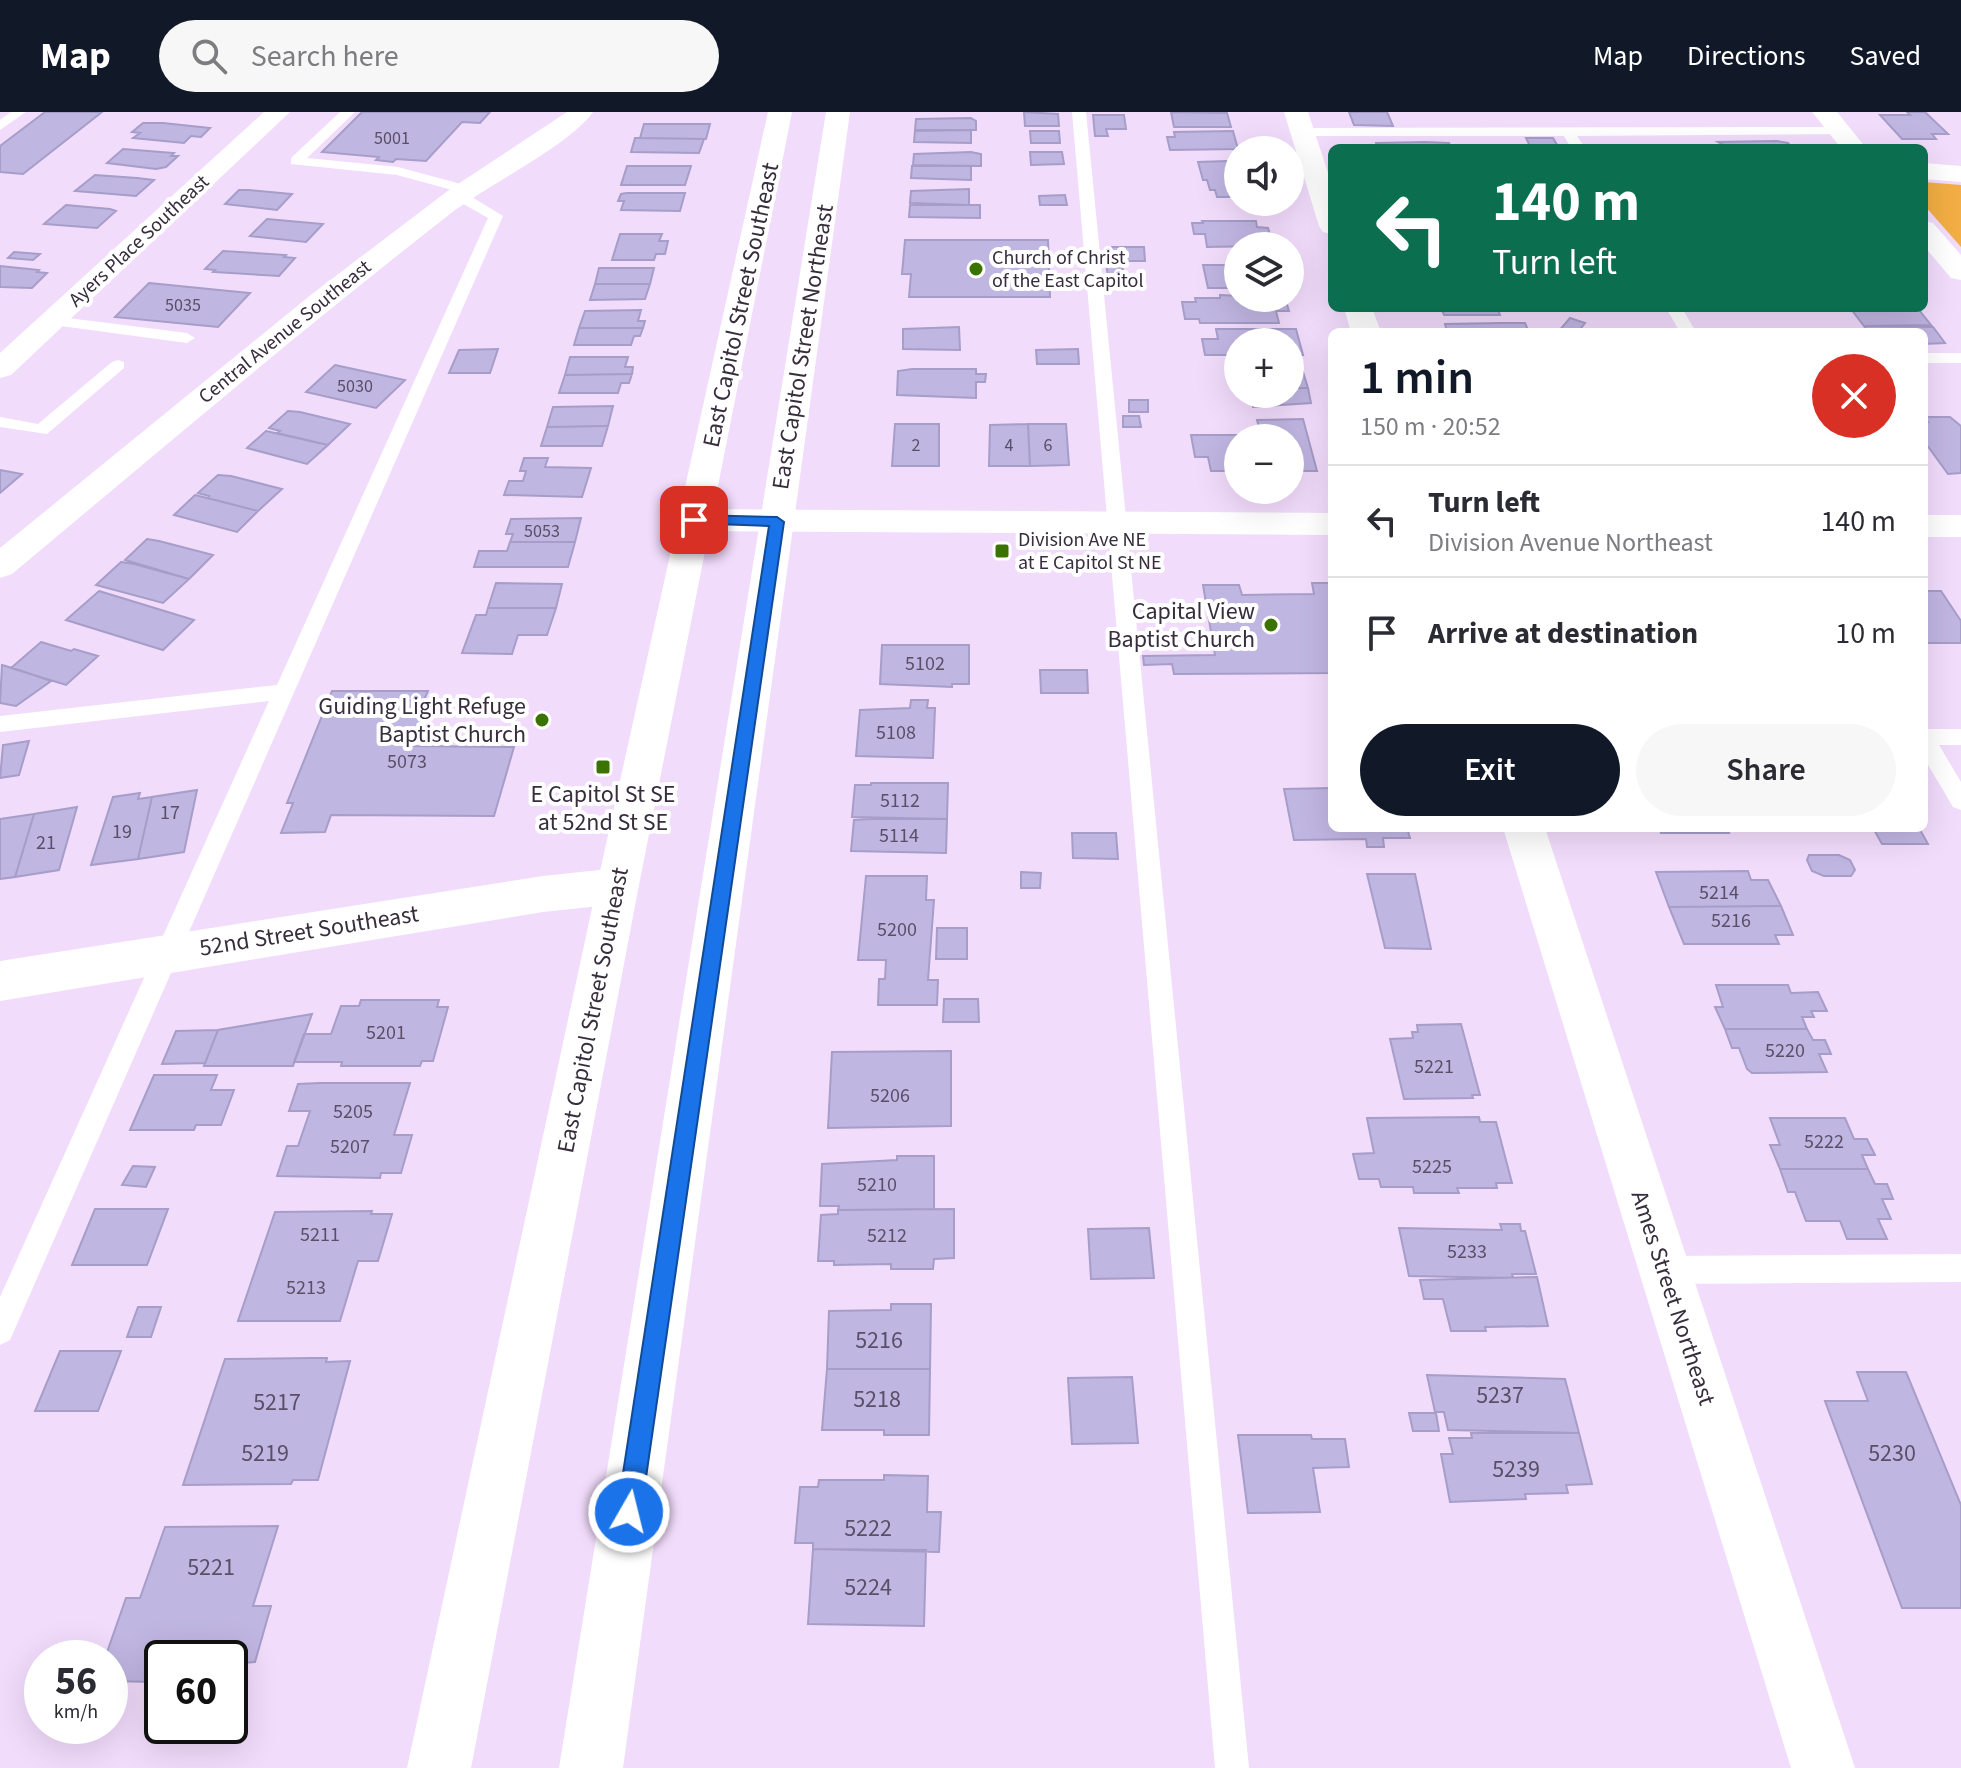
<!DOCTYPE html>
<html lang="en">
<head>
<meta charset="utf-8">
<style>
  :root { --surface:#fff; --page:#f7f7f7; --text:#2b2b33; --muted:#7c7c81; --line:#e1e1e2; --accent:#111827 }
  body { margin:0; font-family:"Source Sans 3",sans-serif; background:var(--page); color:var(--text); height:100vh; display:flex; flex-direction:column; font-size:30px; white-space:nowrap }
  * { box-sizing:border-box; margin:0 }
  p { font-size:26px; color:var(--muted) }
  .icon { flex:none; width:44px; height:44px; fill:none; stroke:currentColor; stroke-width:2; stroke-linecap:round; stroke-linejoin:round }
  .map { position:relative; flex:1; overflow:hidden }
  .side { position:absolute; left:1328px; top:216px; width:600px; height:504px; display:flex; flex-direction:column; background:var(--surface); border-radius:12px; box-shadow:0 8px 32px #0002 }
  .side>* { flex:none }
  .top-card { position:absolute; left:1328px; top:32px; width:600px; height:168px; border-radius:12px; box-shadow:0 8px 32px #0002; background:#0b6e4f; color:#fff; overflow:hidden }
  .buttons { position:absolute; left:1224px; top:24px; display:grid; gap:16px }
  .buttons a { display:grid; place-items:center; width:80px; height:80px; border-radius:50%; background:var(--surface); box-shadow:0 8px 32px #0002; font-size:40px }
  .speed { position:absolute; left:24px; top:1528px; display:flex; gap:16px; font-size:40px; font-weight:700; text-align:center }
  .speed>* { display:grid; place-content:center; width:104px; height:104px; border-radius:50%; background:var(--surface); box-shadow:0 8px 32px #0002; line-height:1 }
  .speed small { font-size:20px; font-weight:400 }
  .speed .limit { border:4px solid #111; border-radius:12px; background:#fff; color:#111 }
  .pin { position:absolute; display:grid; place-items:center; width:68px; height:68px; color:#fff; margin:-34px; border-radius:16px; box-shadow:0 4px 12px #0006 }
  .me { position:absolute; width:88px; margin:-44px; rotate:8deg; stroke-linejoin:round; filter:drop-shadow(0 0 6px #0008) }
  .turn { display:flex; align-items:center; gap:28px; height:168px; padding:0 32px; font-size:36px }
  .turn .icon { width:104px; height:104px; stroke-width:2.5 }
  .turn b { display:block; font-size:56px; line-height:68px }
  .round { display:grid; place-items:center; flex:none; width:84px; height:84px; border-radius:42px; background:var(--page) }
  .summary { display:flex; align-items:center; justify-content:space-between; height:136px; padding:0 32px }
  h1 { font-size:48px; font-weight:600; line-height:60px; color:var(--accent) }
  .cta { display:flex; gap:16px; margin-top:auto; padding:16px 32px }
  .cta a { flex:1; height:92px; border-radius:48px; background:var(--accent); color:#fff; font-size:32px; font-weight:600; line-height:92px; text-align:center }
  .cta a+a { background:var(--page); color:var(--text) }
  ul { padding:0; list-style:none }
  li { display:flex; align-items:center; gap:24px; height:112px; padding:0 32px; border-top:2px solid var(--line) }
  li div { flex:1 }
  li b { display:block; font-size:30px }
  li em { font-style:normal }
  header { display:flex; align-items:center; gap:48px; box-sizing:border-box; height:112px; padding:0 40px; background:var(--accent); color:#fff }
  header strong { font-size:38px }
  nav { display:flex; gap:44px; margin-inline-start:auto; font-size:28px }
  .search { width:560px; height:72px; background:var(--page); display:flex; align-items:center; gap:20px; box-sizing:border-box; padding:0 28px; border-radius:44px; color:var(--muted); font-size:30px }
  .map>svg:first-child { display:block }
  .green { fill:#f2ae44 }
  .building { fill:#c0b6e2; stroke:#a69dc8; stroke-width:2 }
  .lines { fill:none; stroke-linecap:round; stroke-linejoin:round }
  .service { fill:#fff; fill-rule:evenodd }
  .minor { fill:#fff; fill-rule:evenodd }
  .tertiary { fill:#fff; fill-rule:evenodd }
  .secondary { fill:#fff; fill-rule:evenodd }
  .primary { fill:#fff; fill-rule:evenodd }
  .route { fill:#1a73e8; stroke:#114b97; stroke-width:2 }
  .poi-dot { fill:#3a7301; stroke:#fff; stroke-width:3 }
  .labels { text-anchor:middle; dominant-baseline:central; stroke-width:8; stroke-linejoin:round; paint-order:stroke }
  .far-number-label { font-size:18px; fill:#594f66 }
  .far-street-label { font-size:20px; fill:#372d3c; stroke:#fff }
  .far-poi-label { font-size:20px; fill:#372d3c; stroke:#fff; text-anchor:start }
  .number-label { font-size:20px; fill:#594f66 }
  .street-label { font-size:24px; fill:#372d3c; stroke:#fff }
  .poi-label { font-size:24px; fill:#372d3c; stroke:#fff; text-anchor:end }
  .near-number-label { font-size:24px; fill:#594f66 }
</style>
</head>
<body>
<header>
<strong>Map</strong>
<div class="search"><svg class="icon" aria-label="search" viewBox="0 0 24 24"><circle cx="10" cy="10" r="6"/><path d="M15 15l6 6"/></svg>Search here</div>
<nav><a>Map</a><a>Directions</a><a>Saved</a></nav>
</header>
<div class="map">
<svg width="1961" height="1656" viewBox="0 0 1961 1656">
  <rect width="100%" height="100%" fill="#f2dcfc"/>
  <path class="green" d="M1924 70 1961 73V135L1924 93Z"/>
  <path class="building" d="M45 0H102L23 62 0 60V34Z
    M362 0H490L480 11 462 10 426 49 396 47 393 50 376 48 379 45 322 40Z
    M1024 0 1058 2 1059 14H1025Z
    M1171 0 1227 1 1231 15H1174Z
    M1349 0H1387L1393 14 1354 13Z
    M1907 0H1925L1948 22H1932L1936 27H1902L1880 3H1910Z
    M1093 3H1124L1126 17H1106L1108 24H1095Z
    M971 6 976 9V18H915L916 7Z
    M143 11H163L210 16 201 25 191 24 184 31 133 26 140 21 132 20Z
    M644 12H710L706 27 640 26Z
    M971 18V31L914 30 915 19Z
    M1030 19H1059L1060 31H1031Z
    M1233 19 1238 37 1170 38 1167 25H1175L1174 20Z
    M635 26H640L704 27 699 41 631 40Z
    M1526 26H1553L1559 36H1531Z
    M1777 29 1788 31 1792 36H1729L1718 30Z
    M1425 30 1449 31 1451 36H1378L1376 31Z
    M123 37 174 41 171 44H178L166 55 156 57 107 51Z
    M971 40 981 42V54L913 53 914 42Z
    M1030 40H1062L1064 52 1031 53Z
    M1227 49 1238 67V85H1217L1215 78H1210L1207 68H1203L1198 50Z
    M627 54H691L685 73H621Z
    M912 54H971V68L911 66Z
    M95 63 137 66 154 68 136 84 75 79Z
    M969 77V93L910 91 911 79Z
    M239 78H249L292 82 277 98 225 92Z
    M627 81H685L680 99 621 98 624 89H618L621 82Z
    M1065 83 1067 93H1040L1039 84Z
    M66 93 110 97 116 99 97 116 44 112Z
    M910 93H980V106L909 105Z
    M267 107 323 112 306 130 250 124Z
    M1202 109H1256L1257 115 1268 116 1272 129H1261L1262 134 1207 135 1205 122H1194L1192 111H1203Z
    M620 122H662L659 129H668L665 142H656L654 148H612Z
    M905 128H1048L1050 185H909L911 162H902Z
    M1112 135H1144L1145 149H1113Z
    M223 139 286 143 284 145 295 146 279 164 213 160 215 158 205 157Z
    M14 140 40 142 33 148 8 146Z
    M1106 152H1122L1125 170H1109Z
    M1203 153H1238V176H1208Z
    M0 154 39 158 37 160 47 161 32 176 0 175Z
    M599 156H654L650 172H595Z
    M149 171 209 177 250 181 218 215 115 205Z
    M595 172H650L645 187 590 188Z
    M1220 183 1285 186 1289 199H1276L1279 211H1200L1199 207H1185L1182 190H1196L1195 186H1220Z
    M1441 196H1497L1500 203H1444Z
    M1851 197 1919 198 1931 213 1864 214Z
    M641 198 638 209H645L643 216H579L585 199Z
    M1570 206 1585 211 1578 220H1558Z
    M1501 211H1525L1529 220H1447L1445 212Z
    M1864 214 1933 215 1945 231 1924 232V220H1868Z
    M959 215 960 238 903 237V217Z
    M579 216H643L640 224H634L631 233H574Z
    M1216 217H1296L1303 243H1290V230H1238V243H1205L1202 227H1218Z
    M498 237 490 261H449L459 238Z
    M1078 237 1079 252H1037L1036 238Z
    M570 245H628L625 255H633L632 262 565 263Z
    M335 253 344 255 405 268 376 296 306 280Z
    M912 257H976V262H986L985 270H976V286L897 283 898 259Z
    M1290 260H1303L1308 276H1290Z
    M632 262 629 271H621L618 281H559L565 263Z
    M1290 276H1308L1311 291 1253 295 1250 283 1243 282H1290Z
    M1129 288H1148V300H1129Z
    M613 294 608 314 547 315 553 295Z
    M288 299 300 300 350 312 328 333 277 321 280 319 269 316Z
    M1123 304H1139L1141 315H1123Z
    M1924 305H1950L1961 314V361L1948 362 1924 329V310H1928Z
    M1303 307 1317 359H1290V326H1238V359H1211L1208 345H1195L1191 323H1261L1257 308Z
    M895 312H939V354H892Z
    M1028 312 1030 354H989L990 313Z
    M1028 312H1066L1069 353 1030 354Z
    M547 315 608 314 602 334H541Z
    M266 319 310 329 328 333 307 352 247 336Z
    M524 346H548L545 355 591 356 582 385 504 383 509 369H523L526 359H520Z
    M0 358 22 362 0 381Z
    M218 363 231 364 282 377 258 399 207 386 209 384 198 381Z
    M195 383 231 392 258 399 237 420 174 403Z
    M581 406 575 430H510L513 422H506L511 407Z
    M147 427 159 429 213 443 189 467 125 448Z
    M510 430H575L568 455H474L479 439H507Z
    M121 450 134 452 189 467 163 491 96 473Z
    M496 471 562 472 556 496H488Z
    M1312 471H1332V561L1174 562 1172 552 1144 553 1143 544 1215 543 1203 473H1239L1242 483 1314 482Z
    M99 479 194 508 163 538 66 508Z
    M1924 479H1941L1961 509V531H1924Z
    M488 496H556L547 523H518L512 542 462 541 476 503H486Z
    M41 530 71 539 74 537 98 544 66 573 11 556Z
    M882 533H969V572H952V575L880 572Z
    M2 553 22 559 51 569 16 594 0 591Z
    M1040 558H1087L1088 581H1041Z
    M332 579H428L417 604H422L412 634 514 635 494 704 331 703 325 720 281 721 293 691H287Z
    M911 588H928L927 596H935L933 646 856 644 860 598 910 596Z
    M29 629 19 663 0 666 3 633Z
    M871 671H948L947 707 852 705 855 673H871Z
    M1332 676V716H1407L1410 726H1383L1384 735H1367L1366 727 1294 728 1284 677Z
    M197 678 184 740 138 747 152 685Z
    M140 681 138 687 152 685 138 747 91 753 113 685Z
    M77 695 59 758 15 765 34 702Z
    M34 702 15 765 0 767V707Z
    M871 707H947L946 741 851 739 854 708Z
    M1659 716H1727L1729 721H1661Z
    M1873 716H1919L1928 732H1882Z
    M1072 721H1116L1118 747 1073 746Z
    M1809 743H1839L1850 748 1855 758 1851 764H1824L1812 759 1807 748Z
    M1748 759 1751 768H1768L1781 794 1669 795 1656 760Z
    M1021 760 1041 761 1040 776H1021Z
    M1367 762H1415L1431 837 1385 836Z
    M866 764H927L926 788H934L928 868H938L937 893H878L879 867H885L886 848H858Z
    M1781 794 1793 823H1775L1779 832H1684L1669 795Z
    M937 816H967V847H936Z
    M1716 873H1788L1791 881 1818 880 1827 899H1811L1814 905H1802L1807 917H1725L1715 895H1723Z
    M944 887H978L979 910H943Z
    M361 888H439L437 895H448L433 949H422L420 954H341L342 950H294L304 922H331L341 894H359Z
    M312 902 293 954H204L218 918Z
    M1461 912 1480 983H1472L1473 986 1404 987 1390 927 1413 926 1412 920H1418L1417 913Z
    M1725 917H1807L1813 928H1825L1831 942H1819L1827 960 1752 961 1747 957 1739 936H1732Z
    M218 918 205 951 162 952 176 919Z
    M951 939V1014L828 1016 832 940Z
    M154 963H217L211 978H234L221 1013H196L194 1018H130Z
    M320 971H410L394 1023H412L401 1061H381L380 1066 277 1064 287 1034H298L310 999H289L298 972Z
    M1479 1005 1480 1010H1496L1512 1071H1496L1497 1076H1457L1459 1081H1414L1413 1075H1381L1379 1067H1359L1353 1042 1374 1041 1367 1006Z
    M1770 1006H1845L1854 1027H1867L1875 1043H1862L1868 1057H1780L1770 1033H1780Z
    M897 1044H934V1097L838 1098 839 1094H820L822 1052 897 1048Z
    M133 1054 155 1055 146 1075 122 1073Z
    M1780 1057H1868L1875 1072H1887L1893 1087H1882L1891 1107H1878L1887 1127H1847L1840 1109H1806L1795 1080H1788Z
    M95 1097H168L147 1153H72Z
    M954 1097V1146L934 1147 933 1157H891V1152L834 1153V1149H818L821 1103 838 1102V1098Z
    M372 1099 371 1102H392L378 1149H358L340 1209H238L275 1100Z
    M1500 1112H1520L1521 1119H1525L1536 1162H1512L1513 1166 1409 1164 1399 1116 1502 1118Z
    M1149 1116 1154 1166 1091 1167 1088 1117Z
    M1537 1165 1548 1214 1485 1215 1486 1219H1451L1443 1187H1424L1420 1168Z
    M891 1192H931L930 1257H827L829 1199 891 1198Z
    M138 1195H161L151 1225H127Z
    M60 1239H121L98 1299H35Z
    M313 1246H327L326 1250 350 1249 318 1368H293L291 1372 183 1373 225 1247Z
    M827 1257H930L929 1323H884V1318H822Z
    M1857 1260H1906L1961 1393V1496H1902L1825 1289H1868Z
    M1427 1263 1565 1267 1579 1321 1448 1318 1444 1300H1435Z
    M1132 1265 1138 1331 1072 1332 1068 1266Z
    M1409 1301H1436L1439 1319H1413Z
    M1471 1321H1579L1592 1372 1566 1373 1568 1381 1525 1382 1526 1387 1450 1390 1441 1342H1453L1449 1326H1472Z
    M1238 1323H1311L1312 1327H1345L1349 1355 1313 1356 1320 1400 1248 1401Z
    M884 1363 928 1364 927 1400H941L939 1440 813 1437V1431H795L800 1375H818L819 1368H884Z
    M278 1414 253 1494H271L255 1550 230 1552V1546H162V1554H158L153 1570 110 1569V1546H105L126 1486H140L165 1415Z
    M813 1437 926 1438 924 1514 808 1512Z"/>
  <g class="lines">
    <path class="service" d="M11 0H26L0 18V8Z
      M340 0H355L307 46 398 55 472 75 474 78 467 82 503 104 10 1228 0 1233V1185L269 589 0 620V604L277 573 488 106 453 86 451 83 456 79 397 63 291 52V46Z
      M1072 0H1086L1249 1656H1215Z
      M1840 15 1847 19 1845 22 1577 24 1585 36H1571L1564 24H1302L1295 20 1302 16Z
      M1666 196H1682L1696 220H1680Z
      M52 204 187 221 195 226 187 231 46 212V206Z
      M1924 241H1961V251H1924Z
      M118 248 124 250V256L47 322 0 315V305L38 312 112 250Z
      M1924 617H1961V633H1939L1961 670V698L1953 695 1924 646Z
      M1961 1142V1170L1664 1172 1654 1168 1650 1158 1654 1148 1664 1144Z"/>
    <path class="minor" d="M264 0H290L11 263 0 266V241Z
      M1284 0H1308L1332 73V122L1323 120 1319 114Z
      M1812 0H1837L1866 36H1841Z
      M1924 51 1961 54V70L1924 67Z
      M1924 109 1933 111 1961 143V168L1951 166 1924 134Z
      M1344 196H1372L1381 220H1351Z
      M1503 716H1545L1855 1656H1791Z
      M618 756 633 761 639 774 633 787 618 792 543 800 0 889V849L543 764Z"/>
    <path class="tertiary" d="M694 397 1332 401V423L694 419 682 416 677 408 682 400Z
      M1924 403H1961V425H1924Z"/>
    <path class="secondary" d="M567 0H593C569 34 487 73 450 102 301 218 157 341 12 462L0 466V436L312 182 449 78Z"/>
    <path class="primary" d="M768 0H792L639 773 471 1656H407L597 773Z
      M826 0H850L623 1656H559Z"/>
  </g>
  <path class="route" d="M694 403 777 405 784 410 641 1400 637 1409 629 1412 621 1409 617 1400 769 414 689 411V405Z"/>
  <g class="poi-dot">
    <circle cx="976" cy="157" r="8"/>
    <rect x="994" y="431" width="16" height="16" rx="4"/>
    <circle cx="1271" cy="513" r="8"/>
    <circle cx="542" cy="608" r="8"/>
    <rect x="595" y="647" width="16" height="16" rx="4"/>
  </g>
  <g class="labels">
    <g class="far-number-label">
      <text x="392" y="26">5001</text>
      <text x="183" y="193">5035</text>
      <text x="355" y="274">5030</text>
      <text x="916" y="333">2</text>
      <text x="1009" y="333">4</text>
      <text x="1048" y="333">6</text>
      <text x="542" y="419">5053</text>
    </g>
    <g class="far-street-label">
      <text transform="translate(139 129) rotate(-43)">Ayers Place Southeast</text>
      <text transform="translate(285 220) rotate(-39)">Central Avenue Southeast</text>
    </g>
    <g class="far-poi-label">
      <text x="992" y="146">Church of Christ<tspan x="992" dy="23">of the East Capitol</tspan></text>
      <text x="1018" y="428">Division Ave NE<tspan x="1018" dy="23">at E Capitol St NE</tspan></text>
    </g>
    <g class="number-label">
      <text x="925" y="552">5102</text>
      <text x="896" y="621">5108</text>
      <text x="407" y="650">5073</text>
      <text x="900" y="689">5112</text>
      <text x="170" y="701">17</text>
      <text x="122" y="720">19</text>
      <text x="899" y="724">5114</text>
      <text x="46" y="731">21</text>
      <text x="1719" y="781">5214</text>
      <text x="1731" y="809">5216</text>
      <text x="897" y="818">5200</text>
      <text x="386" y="921">5201</text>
      <text x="1785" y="939">5220</text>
      <text x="1434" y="955">5221</text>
      <text x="890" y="984">5206</text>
      <text x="353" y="1000">5205</text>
      <text x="1824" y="1030">5222</text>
      <text x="350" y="1035">5207</text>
      <text x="1432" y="1055">5225</text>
      <text x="877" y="1073">5210</text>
      <text x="320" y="1123">5211</text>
      <text x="887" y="1124">5212</text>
      <text x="1467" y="1140">5233</text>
      <text x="306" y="1176">5213</text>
    </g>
    <g class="street-label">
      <text transform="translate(741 193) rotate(-78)">East Capitol Street Southeast</text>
      <text transform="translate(803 235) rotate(-81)">East Capitol Street Northeast</text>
      <text transform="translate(309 819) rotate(-9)">52nd Street Southeast</text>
      <text transform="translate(593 898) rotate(-79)">East Capitol Street Southeast</text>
      <text transform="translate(1673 1186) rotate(72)">Ames Street Northeast</text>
    </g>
    <g class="poi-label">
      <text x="1255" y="499">Capital View<tspan x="1255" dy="28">Baptist Church</tspan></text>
      <text x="526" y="594">Guiding Light Refuge<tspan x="526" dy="28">Baptist Church</tspan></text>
      <text x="603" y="682" text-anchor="middle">E Capitol St SE<tspan x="603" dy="28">at 52nd St SE</tspan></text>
    </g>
    <g class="near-number-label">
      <text x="879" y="1228">5216</text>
      <text x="1500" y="1283">5237</text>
      <text x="877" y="1287">5218</text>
      <text x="277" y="1290">5217</text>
      <text x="265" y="1341">5219</text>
      <text x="1892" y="1341">5230</text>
      <text x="1516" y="1357">5239</text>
      <text x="868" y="1416">5222</text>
      <text x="211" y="1455">5221</text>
      <text x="868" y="1475">5224</text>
    </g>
  </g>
</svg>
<div class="buttons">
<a><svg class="icon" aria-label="sound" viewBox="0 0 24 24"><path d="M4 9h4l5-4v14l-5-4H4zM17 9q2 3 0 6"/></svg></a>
<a><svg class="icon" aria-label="layers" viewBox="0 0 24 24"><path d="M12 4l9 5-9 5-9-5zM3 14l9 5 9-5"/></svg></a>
<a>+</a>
<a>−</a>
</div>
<div class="speed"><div>56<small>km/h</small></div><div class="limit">60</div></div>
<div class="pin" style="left:694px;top:408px;background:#d93025"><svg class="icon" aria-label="arrive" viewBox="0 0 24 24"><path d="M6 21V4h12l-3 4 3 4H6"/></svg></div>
<svg class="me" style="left:629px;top:1400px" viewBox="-20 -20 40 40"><circle r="17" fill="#1a73e8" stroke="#fff" stroke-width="3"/><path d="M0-11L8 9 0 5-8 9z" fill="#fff"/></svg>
<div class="top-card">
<div class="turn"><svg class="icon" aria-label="left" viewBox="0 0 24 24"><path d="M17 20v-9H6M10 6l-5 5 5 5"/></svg><div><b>140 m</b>Turn left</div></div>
</div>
<section class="side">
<div class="summary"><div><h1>1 min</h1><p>150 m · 20:52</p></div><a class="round" style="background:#d93025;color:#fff"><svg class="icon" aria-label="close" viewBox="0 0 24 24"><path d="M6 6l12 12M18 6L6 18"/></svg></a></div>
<ul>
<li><svg class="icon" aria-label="left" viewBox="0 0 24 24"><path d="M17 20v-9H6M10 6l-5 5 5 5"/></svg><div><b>Turn left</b><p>Division Avenue Northeast</p></div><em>140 m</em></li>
<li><svg class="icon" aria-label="arrive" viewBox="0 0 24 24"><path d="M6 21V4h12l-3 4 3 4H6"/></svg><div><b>Arrive at destination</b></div><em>10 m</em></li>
</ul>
<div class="cta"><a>Exit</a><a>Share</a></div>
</section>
</div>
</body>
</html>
